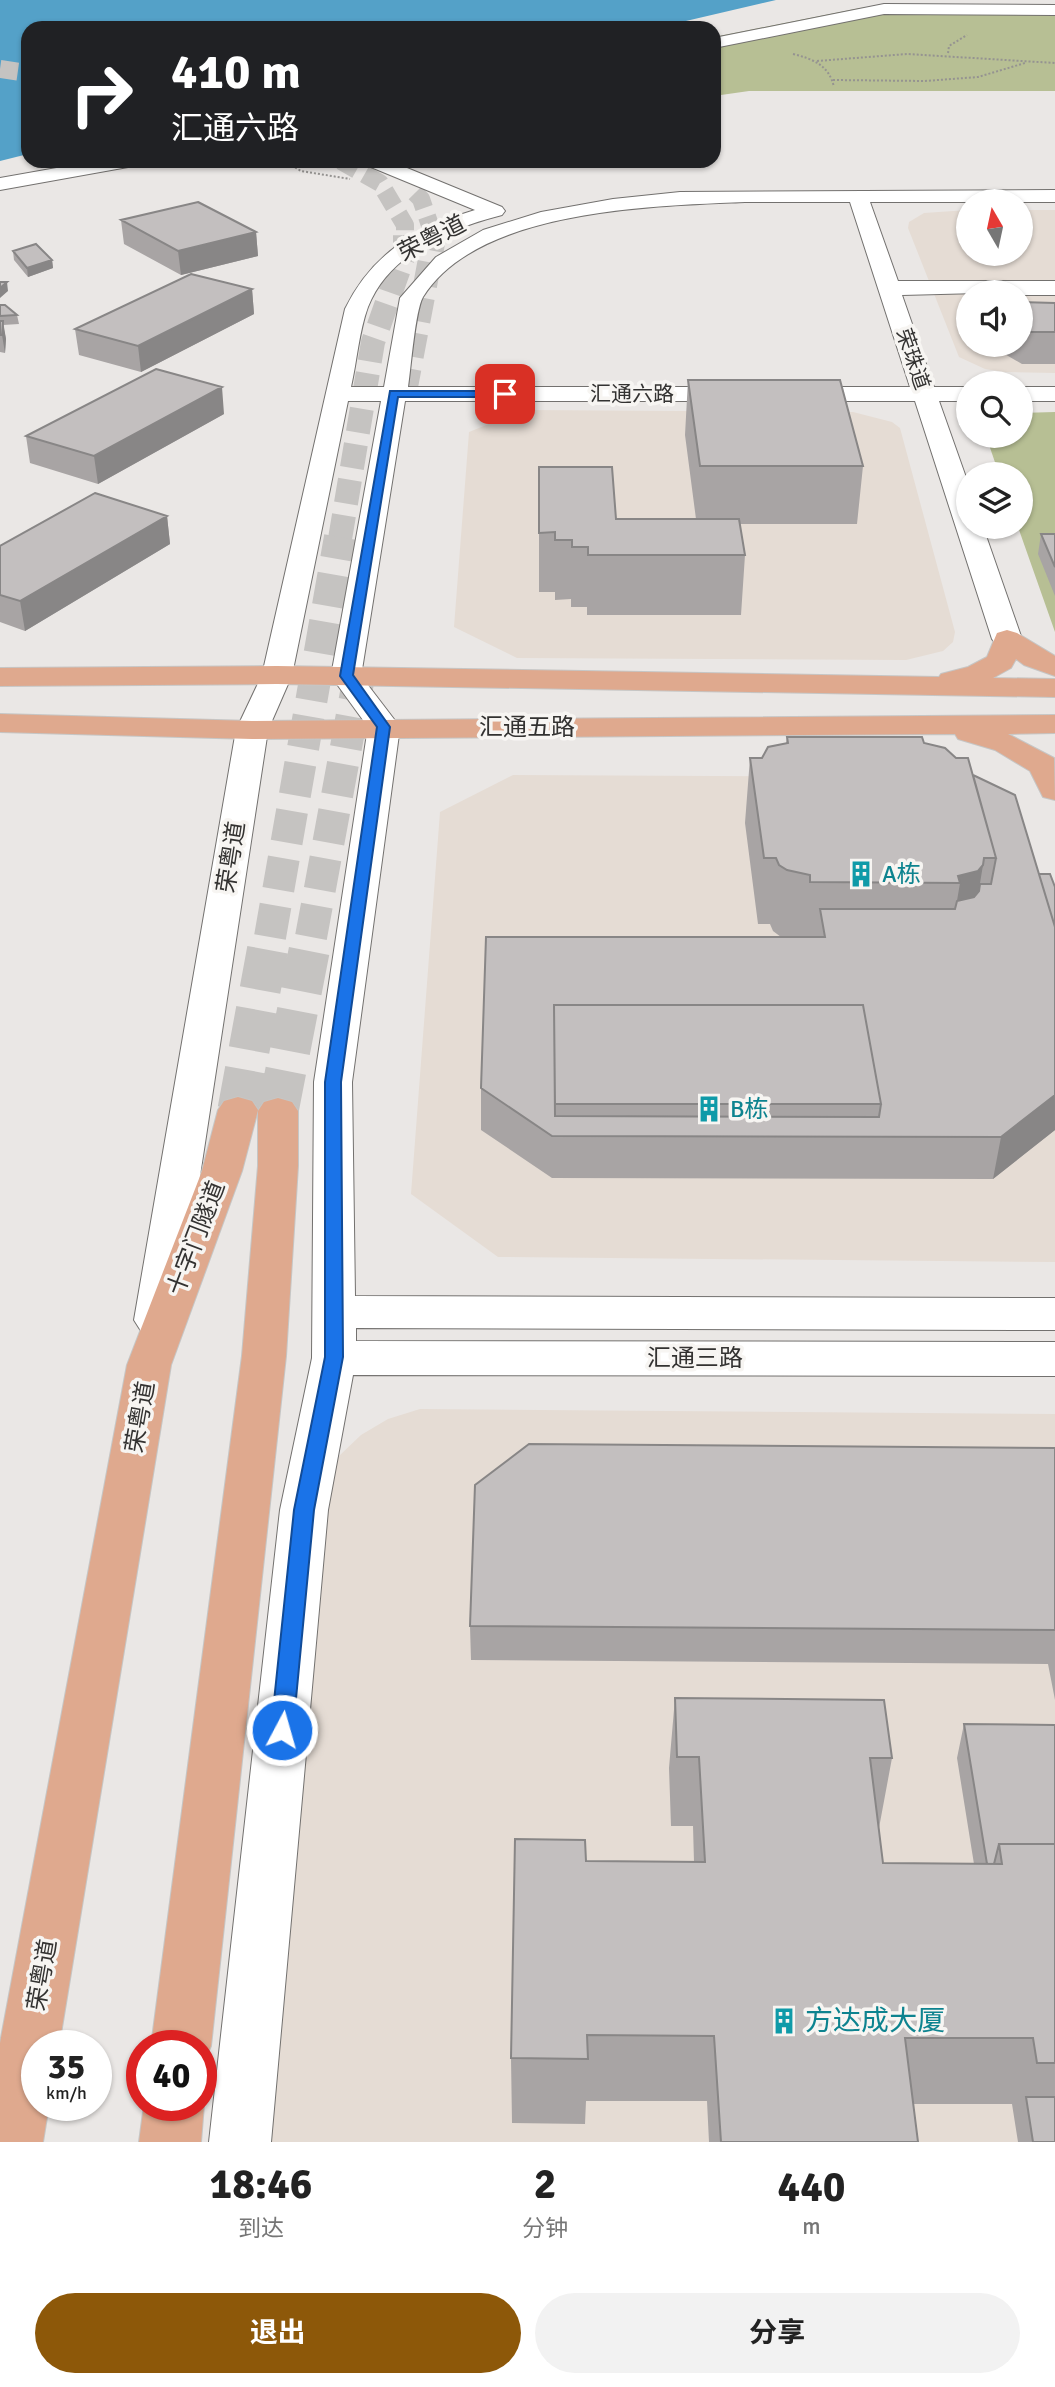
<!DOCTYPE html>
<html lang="zh">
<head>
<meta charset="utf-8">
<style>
  :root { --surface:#fff; --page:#f2f2f2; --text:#222; --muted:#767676; --accent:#8d5809 }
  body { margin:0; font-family:Signika,"Noto Sans SC",sans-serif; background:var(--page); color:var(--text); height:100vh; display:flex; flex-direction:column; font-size:26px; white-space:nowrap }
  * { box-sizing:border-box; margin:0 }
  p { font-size:23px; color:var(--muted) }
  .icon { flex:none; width:38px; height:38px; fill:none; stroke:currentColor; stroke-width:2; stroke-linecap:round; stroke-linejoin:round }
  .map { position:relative; height:2142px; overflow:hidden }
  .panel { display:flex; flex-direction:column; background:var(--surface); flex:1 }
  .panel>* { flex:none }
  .top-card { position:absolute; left:21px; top:21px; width:700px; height:147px; border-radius:21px; box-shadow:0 2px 5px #0004; background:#202124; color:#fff; overflow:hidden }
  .needle { width:46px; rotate:351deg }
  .buttons { position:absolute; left:956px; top:189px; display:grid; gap:14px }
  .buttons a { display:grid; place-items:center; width:77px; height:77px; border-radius:50%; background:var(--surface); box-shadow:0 2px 5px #0004; font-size:35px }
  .speed { position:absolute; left:21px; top:2030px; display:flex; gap:14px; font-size:35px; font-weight:700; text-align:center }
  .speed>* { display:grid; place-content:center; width:91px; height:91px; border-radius:50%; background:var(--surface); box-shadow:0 2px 5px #0004; line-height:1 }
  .speed small { font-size:18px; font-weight:400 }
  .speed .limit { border:10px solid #d22; background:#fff; color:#111 }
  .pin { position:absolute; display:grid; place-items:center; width:60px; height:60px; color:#fff; margin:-30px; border-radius:14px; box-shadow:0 4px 10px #0006 }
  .me { position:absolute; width:77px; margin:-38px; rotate:6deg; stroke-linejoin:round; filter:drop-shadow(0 0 5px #0008) }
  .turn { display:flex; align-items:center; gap:24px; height:147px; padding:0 35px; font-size:32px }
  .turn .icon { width:91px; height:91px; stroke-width:2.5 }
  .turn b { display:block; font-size:49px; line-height:60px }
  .eta { display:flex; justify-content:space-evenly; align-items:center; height:119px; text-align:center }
  .eta b { font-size:42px; font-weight:700; line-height:49px }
  .button { display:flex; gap:14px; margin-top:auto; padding:14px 35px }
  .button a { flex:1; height:80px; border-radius:42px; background:var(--accent); color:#fff; font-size:28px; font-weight:700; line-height:80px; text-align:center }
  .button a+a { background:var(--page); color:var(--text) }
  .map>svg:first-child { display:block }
  .built { fill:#e5dcd4; fill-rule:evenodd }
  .green { fill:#b7bf94 }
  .water { fill:#54a1c8 }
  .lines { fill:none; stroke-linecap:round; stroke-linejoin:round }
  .major-tunnel-far3 { stroke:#c5c3c1; stroke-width:18; stroke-dasharray:18 9; stroke-linecap:butt }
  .major-tunnel-far2 { stroke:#c5c3c1; stroke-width:24; stroke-dasharray:24 12; stroke-linecap:butt }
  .major-tunnel-far1 { stroke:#c5c3c1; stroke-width:32; stroke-dasharray:32 16; stroke-linecap:butt }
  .major-tunnel { stroke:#c5c3c1; stroke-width:41; stroke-dasharray:41 20; stroke-linecap:butt }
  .minor-casing { stroke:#73716f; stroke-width:2 }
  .major-casing { stroke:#c6c6c5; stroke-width:2 }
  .path { stroke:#959391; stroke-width:2; stroke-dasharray:2 2; stroke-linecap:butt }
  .minor { fill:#fff; fill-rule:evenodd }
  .major { fill:#dfa98e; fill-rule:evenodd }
  .wall { fill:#a8a4a4 }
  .shaded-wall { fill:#888686 }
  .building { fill:#c3bfbf; stroke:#888686; stroke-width:2; fill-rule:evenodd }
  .route { fill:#1a73e8; stroke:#114b97; stroke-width:2 }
  .labels { text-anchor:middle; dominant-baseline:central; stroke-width:7; stroke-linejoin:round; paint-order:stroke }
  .far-street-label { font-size:21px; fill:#333231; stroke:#f7f5f2 }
  .street-label { font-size:24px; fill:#333231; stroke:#f7f5f2 }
  .culture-label { font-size:24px; fill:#0d838f; stroke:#f7f5f2; text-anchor:start }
  .near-culture-label { font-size:28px; fill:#0d838f; stroke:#f7f5f2; text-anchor:start }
</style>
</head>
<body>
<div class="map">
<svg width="1055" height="2142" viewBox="0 0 1055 2142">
  <rect width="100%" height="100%" fill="#eae7e5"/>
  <path class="built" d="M968 210V254H1020V210H1055V373L1005 372 985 369 959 357 908 228 909 222 924 213ZM968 292H1020V345H968Z
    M524 410 853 412 892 422 900 428 955 632 953 642 943 651 906 660 517 658 454 627 469 432Z
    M513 775 935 777 1055 976V1262L498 1257 411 1194 440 812Z
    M420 1409 1055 1414V2142H268L328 1482 339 1456 361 1435 388 1419Z"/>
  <path class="green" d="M894 5 1055 6V91H749L714 96V37L860 8Z
    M1055 412V632L1018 527H1020V474H999L986 436H1020V413Z"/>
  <path class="water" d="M0 0H776L656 28H28V154L0 161Z"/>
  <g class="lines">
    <path class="major-tunnel-far3" d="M0 69 28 73
      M341 161 380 183 405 225V234
      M415 193 421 199 433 234"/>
    <path class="major-tunnel-far2" d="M405 392 434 238 432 232
      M340 539 373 342 405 252V232"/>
    <path class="major-tunnel-far1" d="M270 937 340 537
      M311 937 363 655"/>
    <path class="major-tunnel" d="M238 1110 270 936
      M278 1111 312 936"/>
    <g class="minor-casing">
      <path id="minor" d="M884 4 1055 5V15L884 14 714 48V38Z
        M96 161H138L128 167 0 190V178Z
        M363 161H390L502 207 505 211 502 215C451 228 389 253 368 307 359 331 357 361 351 387H384L400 298 436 257 483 230 541 212 613 199 680 192 1055 190V202H870L898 281H1055V295H1020V292L902 295 934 387H968V401H939L968 483V527H983L1022 639 1017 645 1007 648 997 645 992 639 915 401H405L361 676 400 727 352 1082 355 1296 1055 1298V1330L356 1328V1341L1055 1342V1376L353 1375 328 1510 271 2142H209L280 1510 312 1358 314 1082 368 727 331 676 381 401H348L292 675 268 730 178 1320 171 1331 156 1336 141 1331 134 1320 236 730 262 675 345 309C373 252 416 228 475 210L366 165ZM745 202H850L910 387H408C411 368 415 311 423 297 478 209 653 206 745 202Z
        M1020 387H1055V401H1020Z"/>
    </g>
    <g class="major-casing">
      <path id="major" d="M1007 630 1017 633 1055 656V676L1024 665 1016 659 1011 668 993 678 1055 679V697L277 684 0 686V668L277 666 939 677 941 674 968 667 987 657 997 633Z
        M0 714 252 721 1055 715V733L1008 734 1054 758 1055 800 1043 797 1030 771 995 750 958 739 955 734 252 739 0 732Z
        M238 1097 252 1101 258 1110 242 1171 171 1365 59 2046H37V2105H49L43 2142H0V2043L127 1365 202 1171 218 1110 224 1101Z
        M278 1098 292 1102 298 1111V1166L286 1356 211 2046 201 2067V2046H151L242 1356 258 1166V1111L264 1102Z
        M201 2098 204 2105 201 2142H139L144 2105H201Z"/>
    </g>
    <path class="path" d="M948 53 949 46 967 35
      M793 54C813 59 829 65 834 87
      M817 61 907 54 1055 63
      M833 80 925 81 978 77 1025 63
      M285 161 301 171 350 179"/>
    <use href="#minor" class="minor"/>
    <use href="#major" class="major"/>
  </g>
  <path class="wall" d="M121 220 256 232 258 256 181 275 124 244Z
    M13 251 52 260 53 268 28 277 14 260Z
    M252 289 254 314 141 372 79 355 75 329Z
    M1020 302 1055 303V364H1022L989 345H1020Z
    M0 305 17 315 19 324 3 325 6 339 5 353 0 352Z
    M688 380 863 466 857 524H740L745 555 741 615H587V607H571V599L555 600V592H539V467L616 519H696L685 435Z
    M224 414 98 484 30 463 26 436Z
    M167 516 170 544 25 631 0 622V546Z
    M1041 534H1055V596L1038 554Z
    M787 737 924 743 973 775 1039 874 1055 887V1130L993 1179 552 1178 481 1130V1088L781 937 773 931 770 924H758L745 823 750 758H762L786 743Z
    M1055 1448V1700L1048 1664 471 1660 470 1626Z
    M675 1698 892 1758 879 1828 883 1863 974 1864 957 1758 964 1724 1055 1725V2142H1018L1012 2104H913L918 2142H709L707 2101H586L585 2124 512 2123 511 2058 586 1861 694 1862 693 1826H671L669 1768Z"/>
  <path class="shaded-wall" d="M256 232 258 256 181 275 178 251Z
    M52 260 53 268 28 277 27 268Z
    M7 282 8 291 0 298V288Z
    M252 289 254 314 141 372 138 346Z
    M3 321 6 339 5 353 2 335Z
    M222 387 224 414 98 484 94 456Z
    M167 516 170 544 25 631 20 601Z
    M983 865 972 932 950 942 960 883 958 876Z
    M1055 1095V1130L993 1179 1001 1137Z"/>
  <path class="building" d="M198 202 256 232 178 251 121 220Z
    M36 244 52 260 27 268 13 251Z
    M191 274 252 289 138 346 75 329Z
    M0 282H7L0 288Z
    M1020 302 1055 303V332H1027L1020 328Z
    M0 305H5L17 315 0 316Z
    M0 321H3L2 335H0Z
    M156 369 222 387 94 456 26 436Z
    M688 380H840L863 466H700Z
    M539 467H612L616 519H739L745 555H588V547H572V540H555V532L539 533Z
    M95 493 167 516 20 601 0 595V546Z
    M1041 534H1055V567Z
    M787 737H922L924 743 945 748 956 758H968L996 858H984L983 865 978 871 958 876 960 883 810 882V875L787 870 779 865 776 858H764L750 758H762L768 747 788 743Z
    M973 775 1015 795 1055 927V1095L1001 1137 552 1136 481 1088 486 937H825L820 909H955L957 901 974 897 979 891 980 884H991L996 858ZM554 1005H863L881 1104 879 1117 555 1116Z
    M1039 874H1050L1055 887V927Z
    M554 1005H863L881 1104H555Z
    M529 1444 1055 1448V1630L470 1626 475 1485Z
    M675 1698 884 1700 892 1758H870L883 1863 1002 1864 999 1844H1055V2063H1037L1033 2038H905L918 2142H721L714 2036 587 2035 588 2059 511 2058 515 1839 585 1840 586 1861 705 1862 699 1757H677Z
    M964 1724 1055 1725V1844H999L994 1864H987Z
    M1026 2097H1055V2142H1033Z"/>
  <path class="route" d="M390 391H505L510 394 505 397H398L353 675 390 727 341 1082 343 1357 314 1510 293 1730 290 1736 282 1739 274 1736 271 1730 294 1510 325 1357V1082L377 727 340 676Z"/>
  <defs>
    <g id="building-bare" transform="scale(2.1)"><path d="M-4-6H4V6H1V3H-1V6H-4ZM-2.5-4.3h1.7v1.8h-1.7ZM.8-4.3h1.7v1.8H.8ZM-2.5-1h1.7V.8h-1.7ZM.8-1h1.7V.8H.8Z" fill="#0f9aa8" stroke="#f7f5f2" stroke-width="2.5" paint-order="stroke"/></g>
  </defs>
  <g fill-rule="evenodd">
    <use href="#building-bare" x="861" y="874"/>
    <use href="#building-bare" x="709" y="1109"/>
    <use href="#building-bare" x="784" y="2021"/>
  </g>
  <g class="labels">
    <g class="far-street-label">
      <text transform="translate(913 359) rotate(71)">荣珠道</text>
      <text x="632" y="394">汇通六路</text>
    </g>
    <g class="street-label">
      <text transform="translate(432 238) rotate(-27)">荣粤道</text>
      <text x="527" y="727">汇通五路</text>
      <text transform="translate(231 857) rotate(-81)">荣粤道</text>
      <text transform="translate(196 1238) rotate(-69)">十字门隧道</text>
      <text x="695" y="1358">汇通三路</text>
      <text transform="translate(140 1417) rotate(-80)">荣粤道</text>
      <text transform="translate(42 1975) rotate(-80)">荣粤道</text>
    </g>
    <g class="culture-label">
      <text x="882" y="874">A栋</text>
      <text x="730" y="1109">B栋</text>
    </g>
    <g class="near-culture-label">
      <text x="805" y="2021">方达成大厦</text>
    </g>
  </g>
</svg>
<div class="buttons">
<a><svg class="needle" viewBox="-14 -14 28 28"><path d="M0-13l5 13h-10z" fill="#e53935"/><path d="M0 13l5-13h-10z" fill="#767676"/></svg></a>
<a><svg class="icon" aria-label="sound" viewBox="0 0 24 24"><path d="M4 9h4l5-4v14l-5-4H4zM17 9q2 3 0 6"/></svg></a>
<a><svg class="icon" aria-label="search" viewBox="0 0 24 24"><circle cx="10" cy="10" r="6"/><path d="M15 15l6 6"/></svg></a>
<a><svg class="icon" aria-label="layers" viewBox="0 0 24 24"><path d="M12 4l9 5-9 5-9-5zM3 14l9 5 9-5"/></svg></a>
</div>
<div class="speed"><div>35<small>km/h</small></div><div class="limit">40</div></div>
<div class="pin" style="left:505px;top:394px;background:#d93025"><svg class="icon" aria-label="arrive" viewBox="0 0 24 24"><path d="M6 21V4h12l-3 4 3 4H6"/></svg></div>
<svg class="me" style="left:282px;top:1730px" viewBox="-20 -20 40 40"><circle r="17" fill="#1a73e8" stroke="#fff" stroke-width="3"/><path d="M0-11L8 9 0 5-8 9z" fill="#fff"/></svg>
<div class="top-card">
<div class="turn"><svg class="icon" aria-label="right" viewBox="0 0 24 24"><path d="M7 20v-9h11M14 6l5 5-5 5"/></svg><div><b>410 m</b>汇通六路</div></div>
</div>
</div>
<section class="panel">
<div class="eta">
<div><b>18:46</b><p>到达</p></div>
<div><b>2</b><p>分钟</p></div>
<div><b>440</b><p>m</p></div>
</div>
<div class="button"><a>退出</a><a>分享</a></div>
</section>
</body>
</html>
